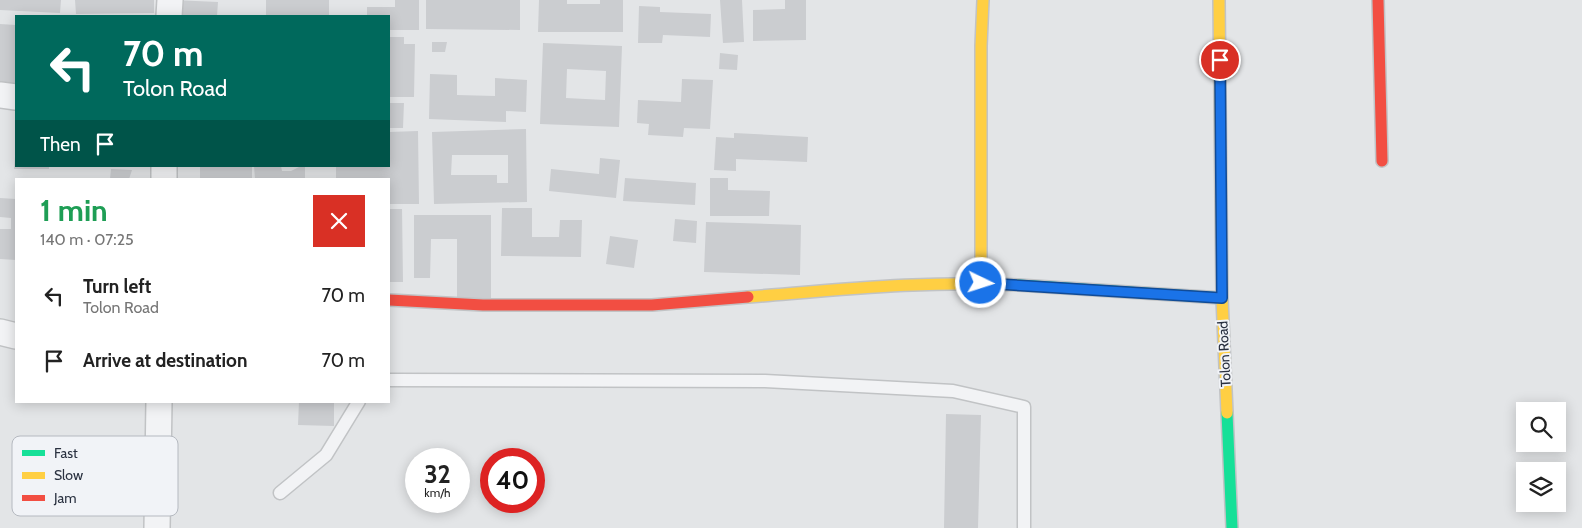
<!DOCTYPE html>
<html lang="en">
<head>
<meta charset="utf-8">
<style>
  :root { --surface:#fff; --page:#f6f6f6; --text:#222; --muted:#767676 }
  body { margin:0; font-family:Cabin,sans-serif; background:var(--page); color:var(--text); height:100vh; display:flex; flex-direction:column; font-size:19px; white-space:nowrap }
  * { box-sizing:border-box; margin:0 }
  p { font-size:16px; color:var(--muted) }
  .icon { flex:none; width:28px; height:28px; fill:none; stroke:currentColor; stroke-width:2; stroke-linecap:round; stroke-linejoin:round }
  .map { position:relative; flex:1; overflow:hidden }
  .drawer { position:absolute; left:15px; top:178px; width:375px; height:225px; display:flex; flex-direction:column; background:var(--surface); border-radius:0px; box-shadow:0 2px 12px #0003 }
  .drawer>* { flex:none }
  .top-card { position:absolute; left:15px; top:15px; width:375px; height:152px; border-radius:0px; box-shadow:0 2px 12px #0003; background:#00695c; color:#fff; overflow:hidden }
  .buttons { position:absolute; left:1516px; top:402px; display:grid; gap:10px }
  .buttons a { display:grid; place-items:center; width:50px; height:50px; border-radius:0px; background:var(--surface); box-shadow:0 2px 12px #0003; font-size:25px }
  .speed { position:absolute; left:405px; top:448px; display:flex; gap:10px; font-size:25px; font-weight:700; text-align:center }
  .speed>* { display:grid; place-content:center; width:65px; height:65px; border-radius:50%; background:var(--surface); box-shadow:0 2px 12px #0003; line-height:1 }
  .speed small { font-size:12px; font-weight:400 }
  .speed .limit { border:8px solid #d22; background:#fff; color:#111 }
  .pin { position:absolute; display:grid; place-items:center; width:42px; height:42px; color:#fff; margin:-21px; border:2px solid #fff; border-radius:50%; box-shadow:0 1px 5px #0007 }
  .me { position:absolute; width:55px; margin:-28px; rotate:94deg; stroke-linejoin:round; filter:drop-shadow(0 0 4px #0008) }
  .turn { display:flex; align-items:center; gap:18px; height:105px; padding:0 25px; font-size:22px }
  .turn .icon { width:65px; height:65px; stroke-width:2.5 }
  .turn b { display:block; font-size:35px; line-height:42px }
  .then { display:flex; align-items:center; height:48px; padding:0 25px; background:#0003; gap:10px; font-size:19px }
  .round { display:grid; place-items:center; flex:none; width:52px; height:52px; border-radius:0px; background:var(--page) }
  .head { display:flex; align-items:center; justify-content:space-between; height:85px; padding:0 25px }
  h1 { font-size:30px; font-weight:700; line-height:38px; color:#1e9e55 }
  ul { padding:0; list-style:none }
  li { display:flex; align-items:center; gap:15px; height:65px; padding:0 25px }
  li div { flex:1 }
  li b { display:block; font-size:19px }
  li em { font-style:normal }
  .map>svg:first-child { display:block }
  .building { fill:#cbcdd0; fill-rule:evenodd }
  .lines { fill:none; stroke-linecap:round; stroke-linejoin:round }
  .lane-casing { stroke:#c1c3c5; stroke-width:15 }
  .street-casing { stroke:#c1c3c5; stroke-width:28 }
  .fast-casing { stroke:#c1c3c5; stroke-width:14 }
  .slow-casing { stroke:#c1c3c5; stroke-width:14 }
  .jam-casing { stroke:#c1c3c5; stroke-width:14 }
  .lane { stroke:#f2f3f5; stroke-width:12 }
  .street { stroke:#f2f3f5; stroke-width:25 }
  .fast { stroke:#16e098; stroke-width:11 }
  .slow { stroke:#ffcf43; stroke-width:11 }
  .jam { stroke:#f24e42; stroke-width:11 }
  .route-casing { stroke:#114b97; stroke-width:12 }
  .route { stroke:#1a73e8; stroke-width:9 }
  .labels { text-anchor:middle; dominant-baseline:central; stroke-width:4; stroke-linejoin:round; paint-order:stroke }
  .street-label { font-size:14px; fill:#2a3140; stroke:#f1f3f7 }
  .key { fill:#f1f3f7; stroke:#b5b9c0; stroke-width:1 }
  .key-label { font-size:14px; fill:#2a3140 }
</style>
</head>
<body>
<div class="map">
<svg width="1582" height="528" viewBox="0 0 1582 528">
  <rect width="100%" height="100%" fill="#e3e5e7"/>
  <path class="building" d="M0 0H61L60 13 0 10Z
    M75 0H154V13L76 14Z
    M173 0 218 2 217 16H173Z
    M266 0H329V16H266Z
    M395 0H419V30H389V16H367V7H395Z
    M426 0H520V30L426 29Z
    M539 0H567V4H600V0H623V32H538Z
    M720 0H742L744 42 723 43Z
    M785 0H806V40L753 41V10L785 9Z
    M639 6 660 7V12L711 14 710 37 663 35 662 43H638Z
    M0 24 16 25V91L0 90Z
    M389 37H404V44H415L414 97H389Z
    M432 42H447L445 52H432Z
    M543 43 622 46 619 127 540 124ZM567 69 606 71 605 100 566 98Z
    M720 53 738 55 737 70 719 69Z
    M430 74 457 75V95L495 96V78L527 80 526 112 506 111V122L429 119Z
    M682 79 713 80 710 129 684 128 683 137 648 135 649 124 637 123 638 100 681 102Z
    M389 103H404L403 128H389Z
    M526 129 527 202 434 204 432 132ZM452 155H508V183H497V175H451Z
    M418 131 419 204H389V179H336V166H389V132Z
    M734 133 808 137 807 162 736 159V171L714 170 716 137 734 138Z
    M15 157H16V166H49V169H14Z
    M600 158 620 160 616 198 549 191 551 169 599 174Z
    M200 166H252V179H200Z
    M254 166H281L282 171H291L301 166H305V179H255Z
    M111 169 132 170 129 179H110Z
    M625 178 696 183 695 205 623 201Z
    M710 178H728V190L770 191 769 216H710Z
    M0 198 16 199V260L0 259V229H11V218L0 217Z
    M502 208H532V237H559L560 220H582L581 257 501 256Z
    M389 209H402L403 282H389Z
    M414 215H491V299H457V239H431L430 278H414Z
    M675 219 697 221 696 243 673 241Z
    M706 222 801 225 800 275 704 272Z
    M610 236 638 240 634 268 606 264Z
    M299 401H334V426L298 425Z
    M946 414 981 415 978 528H944Z"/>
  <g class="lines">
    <g class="lane-casing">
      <path id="lane" d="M389 380 765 381 953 391 1024 407V528
        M280 493 326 455 359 401"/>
    </g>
    <g class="street-casing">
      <path id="street" d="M169 16 170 0
        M0 95 16 97
        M164 179V166
        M0 332 16 336
        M157 528 159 401"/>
    </g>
    <g class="fast-casing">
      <path id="fast" d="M1018 285 1222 298
        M1227 413 1232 528"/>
    </g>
    <g class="slow-casing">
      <path id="slow" d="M1219 0 1222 298 1227 413
        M981 283V46L983 0
        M748 297C837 290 928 280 1018 285"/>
    </g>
    <g class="jam-casing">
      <path id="jam" d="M1378 0 1382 161
        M389 300 483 305H652L748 297"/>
    </g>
    <use href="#lane" class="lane"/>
    <use href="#street" class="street"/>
    <use href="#fast" class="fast"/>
    <use href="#slow" class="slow"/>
    <use href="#jam" class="jam"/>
  </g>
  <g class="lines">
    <g class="route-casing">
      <path id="route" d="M981 283 1222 298 1220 60"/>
    </g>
    <use href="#route" class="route"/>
  </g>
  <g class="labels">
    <g class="street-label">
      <text transform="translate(1224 354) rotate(-93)">Tolon Road</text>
    </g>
  </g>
  <rect x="12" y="436" width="166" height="80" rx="8" class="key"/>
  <rect x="22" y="450" width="23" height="6" fill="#16e098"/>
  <rect x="22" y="472" width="23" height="7" fill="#ffcf43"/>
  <rect x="22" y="495" width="23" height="6" fill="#f24e42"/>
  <g class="key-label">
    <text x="54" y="458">Fast</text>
    <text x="54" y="480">Slow</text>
    <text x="54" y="503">Jam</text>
  </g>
</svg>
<div class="buttons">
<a><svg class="icon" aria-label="search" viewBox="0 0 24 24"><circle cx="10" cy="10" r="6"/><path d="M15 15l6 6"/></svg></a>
<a><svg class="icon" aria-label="layers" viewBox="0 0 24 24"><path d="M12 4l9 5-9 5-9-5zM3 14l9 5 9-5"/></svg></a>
</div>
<div class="speed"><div>32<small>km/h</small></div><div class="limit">40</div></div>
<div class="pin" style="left:1220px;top:60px;background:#d93025"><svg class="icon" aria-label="arrive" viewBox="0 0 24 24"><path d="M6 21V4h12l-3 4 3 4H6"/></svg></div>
<svg class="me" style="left:981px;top:283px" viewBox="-20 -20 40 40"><circle r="17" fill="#1a73e8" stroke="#fff" stroke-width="3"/><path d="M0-11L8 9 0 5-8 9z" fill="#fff"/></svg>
<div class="top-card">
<div class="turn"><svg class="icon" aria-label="left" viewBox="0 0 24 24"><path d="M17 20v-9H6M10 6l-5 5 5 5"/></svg><div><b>70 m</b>Tolon Road</div></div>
<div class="then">Then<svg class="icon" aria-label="arrive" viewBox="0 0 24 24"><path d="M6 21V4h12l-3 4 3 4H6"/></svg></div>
</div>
<section class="drawer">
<div class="head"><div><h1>1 min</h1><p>140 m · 07:25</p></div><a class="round" style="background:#d93025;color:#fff"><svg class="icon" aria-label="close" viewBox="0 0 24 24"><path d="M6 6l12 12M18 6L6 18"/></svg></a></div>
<ul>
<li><svg class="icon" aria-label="left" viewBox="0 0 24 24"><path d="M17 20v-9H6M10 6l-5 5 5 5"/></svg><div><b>Turn left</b><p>Tolon Road</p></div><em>70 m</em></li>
<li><svg class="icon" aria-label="arrive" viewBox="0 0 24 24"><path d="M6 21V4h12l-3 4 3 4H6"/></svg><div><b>Arrive at destination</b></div><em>70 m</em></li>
</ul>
</section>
</div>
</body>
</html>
